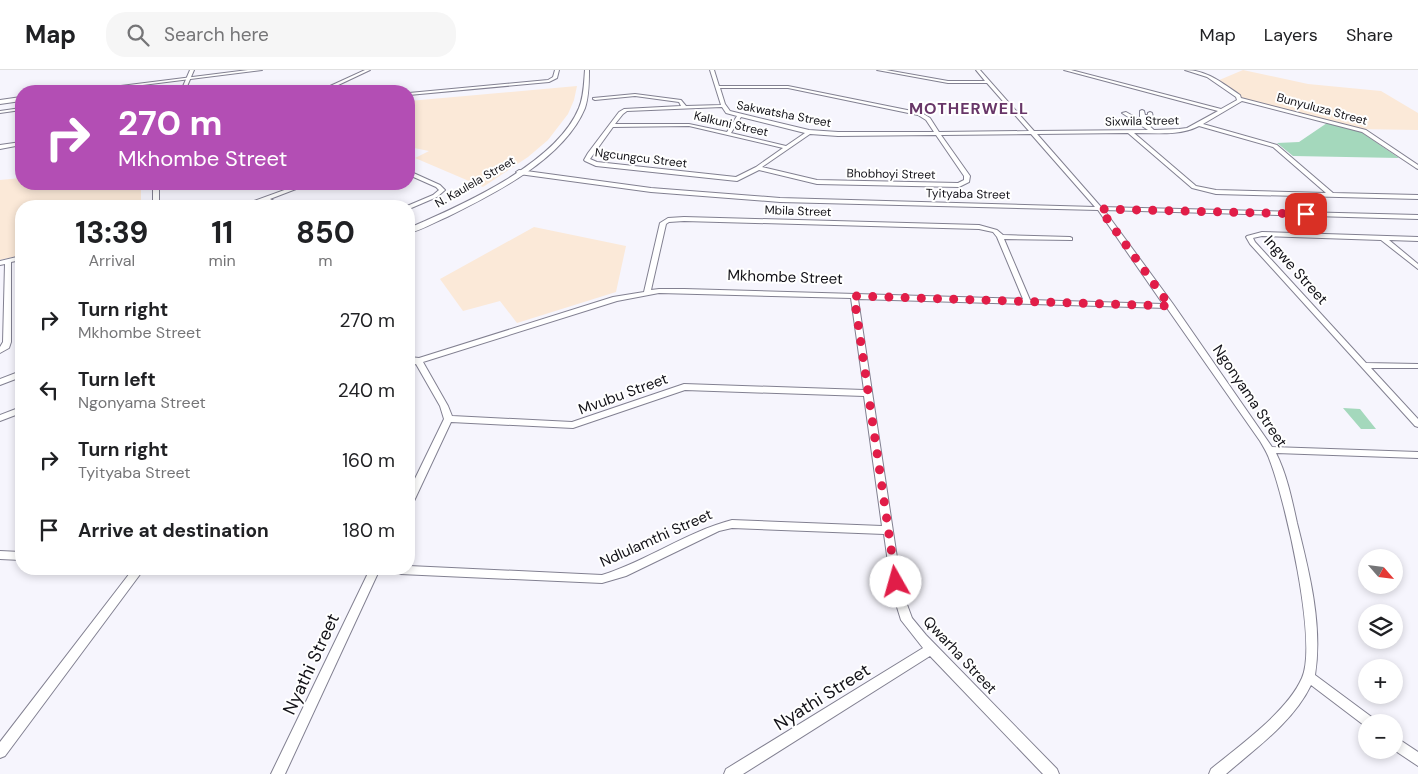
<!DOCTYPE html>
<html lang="en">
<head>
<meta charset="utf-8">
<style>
  :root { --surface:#fff; --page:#f6f6f6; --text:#202124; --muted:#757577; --line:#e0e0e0 }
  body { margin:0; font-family:"DM Sans",sans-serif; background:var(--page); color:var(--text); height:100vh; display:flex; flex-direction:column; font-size:19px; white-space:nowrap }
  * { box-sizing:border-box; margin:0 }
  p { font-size:16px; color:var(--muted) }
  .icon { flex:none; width:28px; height:28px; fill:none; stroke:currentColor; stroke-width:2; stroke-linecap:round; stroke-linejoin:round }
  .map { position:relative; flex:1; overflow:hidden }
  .sheet { position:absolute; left:15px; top:130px; width:400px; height:375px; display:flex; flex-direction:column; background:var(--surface); border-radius:20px; box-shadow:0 2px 8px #0003 }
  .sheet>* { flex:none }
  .banner { position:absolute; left:15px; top:15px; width:400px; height:105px; border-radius:20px; box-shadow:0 2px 8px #0003; background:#b34eb4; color:#fff; overflow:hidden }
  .needle { width:32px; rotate:118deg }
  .fabs { position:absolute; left:1358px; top:479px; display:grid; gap:10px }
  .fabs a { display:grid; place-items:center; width:45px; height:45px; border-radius:50%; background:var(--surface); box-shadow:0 2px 8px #0003; font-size:25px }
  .pin { position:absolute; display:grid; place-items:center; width:42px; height:42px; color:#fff; margin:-21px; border-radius:10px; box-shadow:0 2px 8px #0006 }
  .me { position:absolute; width:55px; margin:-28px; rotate:353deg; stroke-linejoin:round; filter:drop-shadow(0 0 4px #0008) }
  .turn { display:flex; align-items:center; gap:18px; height:105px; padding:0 20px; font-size:22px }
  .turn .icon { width:65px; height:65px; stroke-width:2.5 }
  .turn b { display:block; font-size:35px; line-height:42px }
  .eta { display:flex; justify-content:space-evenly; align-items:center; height:85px; text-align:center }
  .eta b { font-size:30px; font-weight:700; line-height:35px }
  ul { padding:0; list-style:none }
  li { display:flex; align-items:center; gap:15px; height:70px; padding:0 20px }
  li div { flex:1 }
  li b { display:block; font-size:19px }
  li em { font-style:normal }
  header { display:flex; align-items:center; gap:30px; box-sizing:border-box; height:70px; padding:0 25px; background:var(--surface); border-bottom:1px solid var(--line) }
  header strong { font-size:24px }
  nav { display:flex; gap:28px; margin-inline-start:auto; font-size:18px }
  .search { width:350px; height:45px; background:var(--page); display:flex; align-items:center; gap:12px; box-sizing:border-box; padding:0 18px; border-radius:20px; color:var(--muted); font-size:19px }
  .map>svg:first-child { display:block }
  .education { fill:#fbe9d8 }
  .green { fill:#a4d8bc }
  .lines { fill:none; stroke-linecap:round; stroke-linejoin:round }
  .minor-casing { stroke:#828091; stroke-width:2 }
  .tertiary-casing { stroke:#828091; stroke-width:2 }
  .minor { fill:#fff; fill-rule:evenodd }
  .tertiary { fill:#fff; fill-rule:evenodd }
  .route { stroke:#e11d48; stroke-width:9; stroke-dasharray:0 16.2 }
  .labels { text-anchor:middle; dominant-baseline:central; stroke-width:4; stroke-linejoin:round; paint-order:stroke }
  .far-street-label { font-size:12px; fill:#131218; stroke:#fff }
  .street-label { font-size:15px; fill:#131218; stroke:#fff }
  .far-district-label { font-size:16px; font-weight:bold; letter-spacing:1px; fill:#683668; stroke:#fff }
  .near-street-label { font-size:18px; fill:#131218; stroke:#fff }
</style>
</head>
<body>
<header>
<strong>Map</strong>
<div class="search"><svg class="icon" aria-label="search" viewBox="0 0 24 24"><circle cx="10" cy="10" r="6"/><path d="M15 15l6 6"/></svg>Search here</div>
<nav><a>Map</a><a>Layers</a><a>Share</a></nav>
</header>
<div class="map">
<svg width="1418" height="704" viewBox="0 0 1418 704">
  <rect width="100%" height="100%" fill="#f6f5fd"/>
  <path class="education" d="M1243 0 1308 14 1381 21 1418 43V60L1357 59 1241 29 1217 11Z
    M577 16 574 30 568 44 548 70 528 87 483 117 415 88 429 81 409 77V31Z
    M21 108V114H141V136H21V185L0 190V110Z
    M534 157 626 176 616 222 517 253 500 231 463 241 440 209Z"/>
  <path class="green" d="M1327 53 1361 62 1399 88 1293 86 1277 73 1299 72Z
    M1343 338 1360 339 1376 359H1361Z"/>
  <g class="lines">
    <g class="minor-casing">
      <path id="minor" d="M190 0H194L185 21H181Z
        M365 0H370L334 17 353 20 355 21 329 19 295 21 328 17Z
        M555 0H559L557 8 549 12 409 25V23L548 10 553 7Z
        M710 0H714L719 16H788L922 43 930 48 939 62 1029 61 987 13H948L877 0H886L948 11H985L976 0H980L1034 61 1148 60 1122 43 1126 42 1140 50V41L1142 40 1144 41 1145 45H1148V43L1150 42 1152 43 1153 47H1145V52L1154 60 1179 59 1187 58 1218 41 1064 0H1071L1221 39 1237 30 1236 27 1207 7 1185 0C1207 0 1222 13 1240 25L1241 28 1366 60 1418 95V99L1416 98 1362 62 1242 31 1203 54 1277 75 1333 123 1418 125V129L1216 124 1192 118 1128 63 1037 64 1101 137 1418 145V149L1104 140 1173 234 1272 377 1418 382V388L1276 383C1287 405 1292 430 1297 453 1309 501 1323 555 1315 605L1373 648 1375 652H1366V657L1365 656 1311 615C1293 652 1256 678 1226 704H1209L1211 699C1240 675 1287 642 1302 608 1318 572 1285 430 1270 391 1268 384 1264 378 1260 371L1167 238 858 229 902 521 912 548 926 565 1057 699 1059 704H1043L930 586 743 704H724L726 699 923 578 901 550 892 521 884 464 732 458 719 461 626 506 602 513 378 503 285 704H271L370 499H409V496L602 505C647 491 686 462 732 450L882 456 864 326 685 320 573 358 451 352 414 431 412 434 409 435V421L444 349 440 336 416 294 409 296 410 287 419 288 613 227 644 222 660 153 668 148 684 147 979 155 997 160 1003 165 1070 167 1072 168V170L1004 169 1030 230 1163 234 1098 140 780 132 651 122 519 104 516 102 519 100 651 118 780 128 1095 137 1031 64 941 65 970 106 969 112 959 117 817 114 759 100 737 111 596 96 585 91 584 90 588 83 619 42 624 39 681 36 679 32 635 26 595 30 593 29V28L635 24 681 30 686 36 721 35ZM720 18H788L918 45 926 50 934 62H838L809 60 730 41 725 34ZM722 37 726 43 737 46 727 62 689 54H615L623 44 627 41ZM741 47 805 63 786 76 731 63ZM689 56 783 78 756 97 736 107 597 92 590 89 613 57ZM1199 56 1273 77 1326 123 1216 120 1196 116 1134 63C1156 63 1180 66 1199 56ZM810 64 838 66 936 65 964 106V110L958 113 817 110 762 97ZM684 151 979 159 993 162 997 167 1023 229 684 219H659L651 220 666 154 669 152ZM659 223 851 228 864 320 684 314 572 352 452 346 448 336 423 292 617 231Z
        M21 38V40L0 43V41Z
        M21 72V75L0 79V75Z
        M409 101 440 115 445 120 437 127 409 139V136H407L433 125 439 120 436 117 409 105Z
        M153 114H159V136H153Z
        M301 114H309L270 129 283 136H276L264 130 248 136H240Z
        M1262 162 1418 167V171L1389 170 1418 194V199L1381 170 1262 166 1253 168 1255 172 1366 293 1418 294V298H1371L1418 349V357L1415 356 1250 174 1246 167 1247 166Z
        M21 186V190L11 192V272L9 278 0 283V277L3 272 5 194 0 195V191Z
        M21 337V343L0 351V345Z
        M0 481 21 482V490L0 489Z
        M133 499H144L5 686 0 688V672Z
        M1394 666 1418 682V696L1394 680Z"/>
    </g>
    <g class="tertiary-casing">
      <path id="tertiary" d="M248 0H262L95 21H81Z
        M585 0H589C589 12 589 26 585 38 564 89 494 124 447 147 435 152 422 160 409 163V158C462 135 556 94 579 38 584 26 584 12 585 0Z
        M21 27V31L0 34V30Z
        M21 301V307L0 315V309Z"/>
    </g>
    <use href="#minor" class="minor"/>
    <use href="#tertiary" class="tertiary"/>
  </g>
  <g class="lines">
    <path class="route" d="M896 512 854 226 1170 236 1100 139 1306 144"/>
  </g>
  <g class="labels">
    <g class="far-street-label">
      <text transform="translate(1322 39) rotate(15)">Bunyuluza Street</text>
      <text transform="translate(784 44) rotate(11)">Sakwatsha Street</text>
      <text transform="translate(1142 51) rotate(-1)">Sixwila Street</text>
      <text transform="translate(731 54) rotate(13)">Kalkuni Street</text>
      <text transform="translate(641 88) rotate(7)">Ngcungcu Street</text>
      <text transform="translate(891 104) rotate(1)">Bhobhoyi Street</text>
      <text transform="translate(475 112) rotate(-30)">N. Kaulela Street</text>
      <text transform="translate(968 124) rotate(1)">Tyityaba Street</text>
      <text transform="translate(798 141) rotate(2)">Mbila Street</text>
    </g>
    <g class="street-label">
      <text transform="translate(1296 200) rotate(48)">Ingwe Street</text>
      <text transform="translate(785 207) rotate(2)">Mkhombe Street</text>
      <text transform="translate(623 324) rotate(-20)">Mvubu Street</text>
      <text transform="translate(1250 326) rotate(56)">Ngonyama Street</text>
      <text transform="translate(656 468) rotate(-24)">Ndlulamthi Street</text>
      <text transform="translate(960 585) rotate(47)">Qwarha Street</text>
    </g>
    <g class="far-district-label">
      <text x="969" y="38">MOTHERWELL</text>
    </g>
    <g class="near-street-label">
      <text transform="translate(311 594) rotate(-65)">Nyathi Street</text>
      <text transform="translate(822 627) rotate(-32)">Nyathi Street</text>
    </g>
  </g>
</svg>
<div class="fabs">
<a><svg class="needle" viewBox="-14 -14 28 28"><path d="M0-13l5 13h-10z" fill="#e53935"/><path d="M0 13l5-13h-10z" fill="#757577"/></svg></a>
<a><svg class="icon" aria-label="layers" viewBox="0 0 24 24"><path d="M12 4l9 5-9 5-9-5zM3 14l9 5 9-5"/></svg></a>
<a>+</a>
<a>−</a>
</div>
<div class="pin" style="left:1306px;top:144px;background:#d93025"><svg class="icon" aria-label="arrive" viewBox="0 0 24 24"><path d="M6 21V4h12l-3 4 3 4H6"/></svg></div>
<svg class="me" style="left:896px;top:512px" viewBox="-20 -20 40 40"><circle r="19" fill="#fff"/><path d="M0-13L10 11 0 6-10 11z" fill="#e11d48"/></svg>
<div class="banner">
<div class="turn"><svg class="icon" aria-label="right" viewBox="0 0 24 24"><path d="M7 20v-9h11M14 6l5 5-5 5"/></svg><div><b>270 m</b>Mkhombe Street</div></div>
</div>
<section class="sheet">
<div class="eta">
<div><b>13:39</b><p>Arrival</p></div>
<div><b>11</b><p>min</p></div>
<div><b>850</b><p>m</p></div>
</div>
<ul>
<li><svg class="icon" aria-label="right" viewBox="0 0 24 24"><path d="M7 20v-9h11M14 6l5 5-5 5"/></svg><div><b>Turn right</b><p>Mkhombe Street</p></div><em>270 m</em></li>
<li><svg class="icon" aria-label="left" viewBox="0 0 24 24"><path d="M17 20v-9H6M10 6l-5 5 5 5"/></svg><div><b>Turn left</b><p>Ngonyama Street</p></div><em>240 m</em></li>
<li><svg class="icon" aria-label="right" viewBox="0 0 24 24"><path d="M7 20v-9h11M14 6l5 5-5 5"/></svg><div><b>Turn right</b><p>Tyityaba Street</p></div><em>160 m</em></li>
<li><svg class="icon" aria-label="arrive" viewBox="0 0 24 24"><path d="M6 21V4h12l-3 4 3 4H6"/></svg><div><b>Arrive at destination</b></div><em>180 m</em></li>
</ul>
</section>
</div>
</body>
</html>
